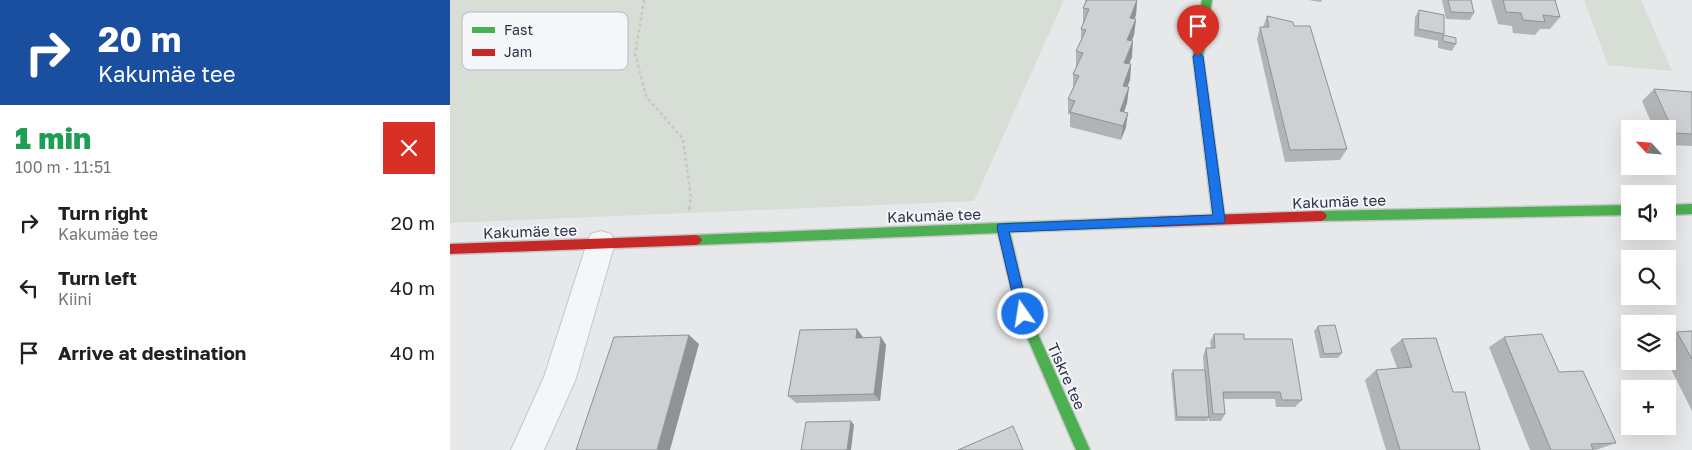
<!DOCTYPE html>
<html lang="en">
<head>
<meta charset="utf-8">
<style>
  :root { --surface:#fff; --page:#f2f2f2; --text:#202124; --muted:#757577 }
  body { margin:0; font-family:"Golos Text",sans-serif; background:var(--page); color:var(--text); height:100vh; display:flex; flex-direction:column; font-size:19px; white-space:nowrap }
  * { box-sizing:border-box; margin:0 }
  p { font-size:16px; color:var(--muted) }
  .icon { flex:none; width:28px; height:28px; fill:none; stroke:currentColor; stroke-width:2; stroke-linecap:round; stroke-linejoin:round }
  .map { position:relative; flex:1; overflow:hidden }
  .drawer { display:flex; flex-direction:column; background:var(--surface); width:450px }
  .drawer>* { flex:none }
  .guide { background:#1a4fa0; color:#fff; overflow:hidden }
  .needle { width:32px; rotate:296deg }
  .tools { position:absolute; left:1171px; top:120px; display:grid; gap:10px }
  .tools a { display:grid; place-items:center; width:55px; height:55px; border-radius:0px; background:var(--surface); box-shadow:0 5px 20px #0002; font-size:25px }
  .pin { position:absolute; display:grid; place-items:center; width:42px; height:42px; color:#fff; margin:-51px -21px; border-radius:50% 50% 50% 0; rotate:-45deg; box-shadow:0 0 5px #0007 }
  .pin .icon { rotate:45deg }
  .me { position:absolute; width:55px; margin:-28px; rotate:347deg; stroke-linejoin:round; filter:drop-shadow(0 0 4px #0008) }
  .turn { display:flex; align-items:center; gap:18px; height:105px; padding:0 15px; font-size:22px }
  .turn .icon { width:65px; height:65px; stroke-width:2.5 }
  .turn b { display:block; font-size:35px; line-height:42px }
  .round { display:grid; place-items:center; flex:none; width:52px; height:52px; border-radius:0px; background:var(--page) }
  .summary { display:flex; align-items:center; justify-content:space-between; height:85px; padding:0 15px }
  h1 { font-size:30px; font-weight:800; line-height:38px; color:#1e9e55 }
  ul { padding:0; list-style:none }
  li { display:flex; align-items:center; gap:15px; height:65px; padding:0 15px }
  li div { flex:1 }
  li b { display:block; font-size:19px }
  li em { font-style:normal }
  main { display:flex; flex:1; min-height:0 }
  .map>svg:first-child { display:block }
  .green { fill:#d6ded6 }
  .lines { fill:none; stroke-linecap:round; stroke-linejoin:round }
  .street-casing { stroke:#c4c6c8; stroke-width:2 }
  .fast-casing { stroke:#c4c6c8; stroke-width:3 }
  .jam-casing { stroke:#c4c6c8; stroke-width:3 }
  .path-far1 { stroke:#c5c6ca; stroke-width:2.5; stroke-dasharray:3 3; stroke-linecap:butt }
  .path { stroke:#c5c6ca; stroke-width:3; stroke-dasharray:4 4; stroke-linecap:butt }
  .street { fill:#f5f6f7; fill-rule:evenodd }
  .fast { fill:#4caf50; fill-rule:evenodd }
  .jam { fill:#c62828; fill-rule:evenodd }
  .wall { fill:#b1b3b5 }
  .shaded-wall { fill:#909294 }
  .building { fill:#ced0d3; stroke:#909294 }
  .route { fill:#1a73e8; stroke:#114b97 }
  .labels { text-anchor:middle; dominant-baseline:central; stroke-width:4; stroke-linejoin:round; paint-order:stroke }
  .street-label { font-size:15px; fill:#2b3445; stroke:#f4f6f9 }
  .key { fill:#f4f6f9; stroke:#b8bcc3; stroke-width:1 }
  .key-label { font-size:14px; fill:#2b3445 }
</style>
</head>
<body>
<main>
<section class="drawer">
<div class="guide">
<div class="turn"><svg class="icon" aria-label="right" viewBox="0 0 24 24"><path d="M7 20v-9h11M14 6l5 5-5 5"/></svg><div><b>20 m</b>Kakumäe tee</div></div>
</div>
<div class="summary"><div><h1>1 min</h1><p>100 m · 11:51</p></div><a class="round" style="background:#d93025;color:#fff"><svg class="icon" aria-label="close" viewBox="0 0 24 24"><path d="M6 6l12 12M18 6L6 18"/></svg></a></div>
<ul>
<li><svg class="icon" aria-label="right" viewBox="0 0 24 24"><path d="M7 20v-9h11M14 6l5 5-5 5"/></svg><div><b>Turn right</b><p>Kakumäe tee</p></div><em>20 m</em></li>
<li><svg class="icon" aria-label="left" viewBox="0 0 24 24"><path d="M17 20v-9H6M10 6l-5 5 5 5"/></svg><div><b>Turn left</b><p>Kiini</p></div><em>40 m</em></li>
<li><svg class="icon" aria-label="arrive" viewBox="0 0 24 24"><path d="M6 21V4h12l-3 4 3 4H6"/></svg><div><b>Arrive at destination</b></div><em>40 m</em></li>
</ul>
</section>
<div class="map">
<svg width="1242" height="450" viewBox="0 0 1242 450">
  <rect width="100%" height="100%" fill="#e6e8ea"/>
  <path class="green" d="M0 0H614L524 201 0 223Z
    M1134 0H1191L1222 71 1158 65Z"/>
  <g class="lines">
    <g class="street-casing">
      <path id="street" d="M151 231 161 234 165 243 125 381 94 450H61L94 377 137 243 141 234Z"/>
    </g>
    <g class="fast-casing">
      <path id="fast" d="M752 0H762L753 56 775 220 773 223H765L763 220 743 56Z
        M1242 204V214L1218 215V205Z
        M1180 205V215L871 221 867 219 865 216 867 213 871 211Z
        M703 217 707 219 709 222 707 225 703 227 560 232 579 314 640 450H626L567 314 548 233 246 245 242 243 240 240 242 237 246 235Z"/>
    </g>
    <g class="jam-casing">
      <path id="jam" d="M871 211 875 213 877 216 875 219 871 221 703 227 699 225 697 222 699 219 703 217Z
        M246 235 250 237 252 240 250 243 246 245 0 254V244Z"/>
    </g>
    <path class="path-far1" d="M194 0 185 54 196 96 233 139 241 197 240 203"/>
    <path class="path" d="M239 210 240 202"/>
    <use href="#street" class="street"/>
    <use href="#fast" class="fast"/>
    <use href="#jam" class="jam"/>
  </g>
  <path class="wall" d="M635 0H687L686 15 684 19H686L684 35 682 41V57L679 64H681L680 80 677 87H679L677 103 674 112 676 127 671 140 620 127V114H618V99L623 88V74L626 67V51L631 41V29L633 24V8L635 3Z
    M858 0H872L871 2Z
    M992 0H1021L1024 13 1020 20 996 19Z
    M1041 0H1105L1110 17 1100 29H1090L1085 35 1063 33 1062 26 1048 24Z
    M969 10 994 34 993 35 1006 44 1002 51 988 48V42L989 41 964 36 965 17Z
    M817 16 844 26 897 149 890 160 835 162 807 39 810 27H813Z
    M1204 89 1242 92V146L1218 145V129H1204L1192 101Z
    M868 326 892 353 888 358H870L864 331Z
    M407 329 412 338 431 337 436 345 430 401 346 403 338 396Z
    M1242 331V411L1217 361H1218V337L1227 332Z
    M764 334 794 339 852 400 845 407H826L825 399H773L775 414 771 421H759V418L757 421H725L721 374 723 370H754L753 356 756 348H761L760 342Z
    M1054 337 1109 372 1166 443 1146 450H1080L1039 347Z
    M952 339 1003 392 1030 450H936L915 380 926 370 947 368 940 349Z"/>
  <path class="shaded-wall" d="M687 0 686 15 678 34 680 18Z
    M686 19 684 35 675 55 677 40Z
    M683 41 682 57 673 78 674 63Z
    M681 64 680 80 672 101 673 86Z
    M679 87 677 103 669 126 670 111Z
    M678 113 676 127 671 140 673 126Z
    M407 329 413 337 411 346 406 338Z
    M239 335 249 344 220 450H207Z
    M431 337 436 345 430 401 424 394Z
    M401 421 404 425 401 450H397Z"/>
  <path class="building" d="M637 0H687L680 18 686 19 677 40 683 41 674 63 681 64 673 86 679 87 670 111 678 113 673 126 620 112 625 101 618 99 629 76 623 74 633 53 626 51 636 30 631 29 639 9 633 8Z
    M998 0H1021L1024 13 1001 12Z
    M1053 0H1105L1110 17 1093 15 1095 22 1073 20 1071 13 1056 12Z
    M969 10 994 15V34L968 29Z
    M817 16 843 22 844 26H860L897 149 840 150 810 27H819Z
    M993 35 1006 38V44L993 41Z
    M1204 89 1242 92V134L1224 133Z
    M885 325 892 353 874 354 868 326Z
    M407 329 406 338 431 337 424 394 338 396 350 330Z
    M1242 331V359L1227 332Z
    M764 334H794V339H842L852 400H832L830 392H773L775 414H763L756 348H765Z
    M1092 334 1109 372 1133 371 1166 443 1141 444 1143 450H1101L1054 337Z
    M239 335 207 450H126L164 337Z
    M986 338 1003 392H1015L1030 450H950L926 370 962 367 952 339Z
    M723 370H755L759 417H727Z
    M401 421 397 450H351L356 422Z
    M563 426 573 450H508Z"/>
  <path class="route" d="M748 52 753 56 775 220 774 223 559 232 579 314 577 318 573 320 568 318 547 228 548 224 763 215 743 56Z"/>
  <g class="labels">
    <g class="street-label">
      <text transform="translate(889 201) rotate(-2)">Kakumäe tee</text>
      <text transform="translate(484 215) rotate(-2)">Kakumäe tee</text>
      <text transform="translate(80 231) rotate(-2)">Kakumäe tee</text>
      <text transform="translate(617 376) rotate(66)">Tiskre tee</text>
    </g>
  </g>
  <rect x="12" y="12" width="166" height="58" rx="8" class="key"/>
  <rect x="22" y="27" width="23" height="6" fill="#4caf50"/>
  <rect x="22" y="49" width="23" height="7" fill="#c62828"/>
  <g class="key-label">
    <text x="54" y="35">Fast</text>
    <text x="54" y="57">Jam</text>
  </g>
</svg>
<div class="tools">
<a><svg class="needle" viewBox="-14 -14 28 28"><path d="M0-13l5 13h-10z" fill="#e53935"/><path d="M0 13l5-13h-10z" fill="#757577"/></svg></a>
<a><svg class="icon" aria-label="sound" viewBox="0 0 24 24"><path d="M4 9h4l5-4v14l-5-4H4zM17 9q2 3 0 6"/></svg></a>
<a><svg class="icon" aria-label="search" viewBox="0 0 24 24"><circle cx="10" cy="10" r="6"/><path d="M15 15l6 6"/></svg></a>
<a><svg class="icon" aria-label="layers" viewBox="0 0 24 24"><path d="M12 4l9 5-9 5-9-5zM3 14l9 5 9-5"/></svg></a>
<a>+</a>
</div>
<div class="pin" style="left:748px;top:56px;background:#d93025"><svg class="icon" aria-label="arrive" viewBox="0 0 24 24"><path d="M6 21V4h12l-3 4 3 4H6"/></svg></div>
<svg class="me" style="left:573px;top:314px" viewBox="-20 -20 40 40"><circle r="17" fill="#1a73e8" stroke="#fff" stroke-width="3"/><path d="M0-11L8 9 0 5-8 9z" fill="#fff"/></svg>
</div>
</main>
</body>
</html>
